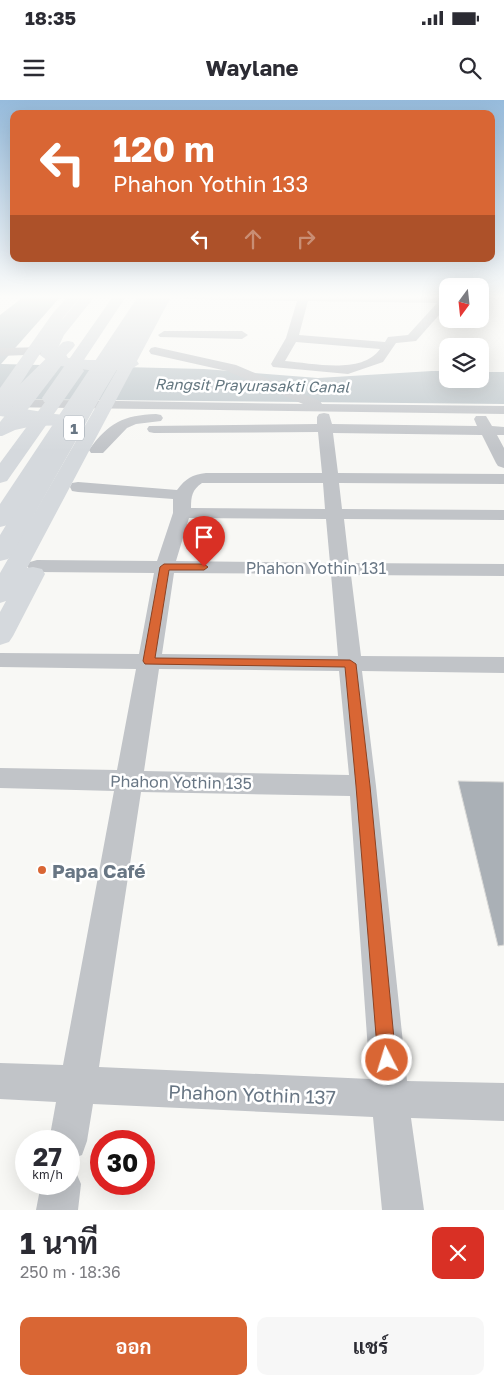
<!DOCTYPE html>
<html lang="th">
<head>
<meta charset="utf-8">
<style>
  :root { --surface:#fff; --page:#f7f7f7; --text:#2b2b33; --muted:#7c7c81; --accent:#d96634 }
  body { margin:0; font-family:"Golos Text",Sarabun,sans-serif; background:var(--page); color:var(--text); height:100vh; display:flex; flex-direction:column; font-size:19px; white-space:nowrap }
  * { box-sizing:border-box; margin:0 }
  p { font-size:16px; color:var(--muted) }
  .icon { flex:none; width:28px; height:28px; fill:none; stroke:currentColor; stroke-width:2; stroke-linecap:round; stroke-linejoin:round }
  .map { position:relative; height:1110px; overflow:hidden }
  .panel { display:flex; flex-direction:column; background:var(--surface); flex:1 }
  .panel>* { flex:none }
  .banner { position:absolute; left:10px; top:10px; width:485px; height:152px; border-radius:10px; box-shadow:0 5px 20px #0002; background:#d96634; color:#fff; overflow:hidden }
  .needle { width:32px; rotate:195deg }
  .controls { position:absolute; left:439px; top:178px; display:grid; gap:10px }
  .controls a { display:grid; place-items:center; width:50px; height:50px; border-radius:10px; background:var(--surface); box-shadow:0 5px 20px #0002; font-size:25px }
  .speed { position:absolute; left:15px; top:1030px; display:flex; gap:10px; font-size:25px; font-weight:700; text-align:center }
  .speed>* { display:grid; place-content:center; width:65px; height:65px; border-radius:50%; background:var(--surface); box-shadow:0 5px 20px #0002; line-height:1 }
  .speed small { font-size:12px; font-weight:400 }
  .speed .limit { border:8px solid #d22; background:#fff; color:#111 }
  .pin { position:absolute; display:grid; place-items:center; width:42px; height:42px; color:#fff; margin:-51px -21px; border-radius:50% 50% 50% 0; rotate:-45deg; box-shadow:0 0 5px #0007 }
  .pin .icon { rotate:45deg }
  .me { position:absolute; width:55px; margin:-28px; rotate:355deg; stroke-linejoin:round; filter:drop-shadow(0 0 4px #0008) }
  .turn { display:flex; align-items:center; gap:18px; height:105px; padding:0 20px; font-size:22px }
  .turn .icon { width:65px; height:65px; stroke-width:2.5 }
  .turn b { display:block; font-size:35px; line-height:42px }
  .lanes { display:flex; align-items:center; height:48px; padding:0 20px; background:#0003; justify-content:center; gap:25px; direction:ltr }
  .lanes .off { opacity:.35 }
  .round { display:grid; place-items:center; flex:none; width:52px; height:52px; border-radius:10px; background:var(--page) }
  .overview { display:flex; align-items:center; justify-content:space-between; height:85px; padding:0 20px }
  h1 { font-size:30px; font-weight:700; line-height:38px }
  .action { display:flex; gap:10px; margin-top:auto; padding:10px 20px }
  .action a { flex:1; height:58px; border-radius:10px; background:var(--accent); color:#fff; font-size:20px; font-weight:700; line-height:58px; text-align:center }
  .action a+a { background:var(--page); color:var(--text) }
  .status { display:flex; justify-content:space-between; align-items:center; height:35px; padding:0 25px; background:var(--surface); direction:ltr }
  .status svg { height:14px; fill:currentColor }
  header { display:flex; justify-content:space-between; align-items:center; height:65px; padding:0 20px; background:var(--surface); font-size:22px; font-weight:700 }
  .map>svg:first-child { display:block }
  .water { fill:#bcc5ca }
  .building { fill:#aab0b6; stroke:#d9d9d7 }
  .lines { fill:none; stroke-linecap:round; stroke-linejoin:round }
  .minor { fill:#c1c4c8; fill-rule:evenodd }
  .tertiary { fill:#c1c4c8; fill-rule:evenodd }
  .secondary { fill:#d5d9dd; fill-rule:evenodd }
  .primary { fill:#d5d9dd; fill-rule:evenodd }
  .trunk { fill:#d5d9dd; fill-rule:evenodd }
  .motorway { fill:#d5d9dd; fill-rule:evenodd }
  .route { fill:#d96634; stroke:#8d4222 }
  .poi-dot { fill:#d96634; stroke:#fff; stroke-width:2 }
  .labels { text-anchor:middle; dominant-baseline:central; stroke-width:5; stroke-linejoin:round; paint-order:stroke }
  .far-water-label { font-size:15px; font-style:italic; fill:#647780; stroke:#fff }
  .shield { fill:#fff; stroke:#959fa9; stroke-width:1 }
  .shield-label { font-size:15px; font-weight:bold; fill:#687684 }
  .street-label { font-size:16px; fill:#687684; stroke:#fff }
  .near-poi-label { font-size:19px; font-weight:bold; fill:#687684; stroke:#fff; text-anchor:start }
  .near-street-label { font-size:19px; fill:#687684; stroke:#fff }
</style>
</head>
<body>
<div class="status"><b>18:35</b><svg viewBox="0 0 49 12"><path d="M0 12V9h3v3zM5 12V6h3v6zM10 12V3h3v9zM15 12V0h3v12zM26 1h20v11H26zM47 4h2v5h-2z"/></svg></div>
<header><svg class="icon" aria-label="menu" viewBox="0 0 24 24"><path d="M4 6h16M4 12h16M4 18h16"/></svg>Waylane<svg class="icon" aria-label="search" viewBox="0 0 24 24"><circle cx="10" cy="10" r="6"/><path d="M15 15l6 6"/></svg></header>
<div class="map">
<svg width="504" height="1110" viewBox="0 0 504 1110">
  <rect width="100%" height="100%" fill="#f8f8f5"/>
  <path class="water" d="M26 195H62L1 264 204 269 318 278 432 271H447L448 279H480V272H504V304L0 299V215Z"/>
  <path class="building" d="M458 681 504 682V845L498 846Z"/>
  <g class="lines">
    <path class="minor" d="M348 195 446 197 448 205 416 241 396 243 383 262 348 274 273 267 271 264 286 238 297 201 184 199 179 196ZM308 201 437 203 408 235 388 237 385 242 299 235ZM296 242 380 249C362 275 312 263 285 261Z
      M164 231H242L248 235 242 239 160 237 158 235Z
      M155 247 236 265 320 301 322 304 504 306V314L0 307V299L303 304 227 271 151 254 149 251 151 248Z
      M324 313 329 314 332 324 477 326 474 319 476 316H486L492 326 504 327V335H497L504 348V368L498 366 496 363 482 335 333 333 338 373 504 374V384L339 383 342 409 504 410V420L344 419 349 463 504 464V476L351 475 361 556 504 557V573L362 571 376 686 407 981 504 983V1021L411 1018 424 1110H382L373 1017 93 1004 87 1041 82 1055 69 1060V1041H49L56 1002 0 999V963L63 965 114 691 0 688V668L117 670 136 569 0 567V553L139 554 154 473 37 472 30 470 27 466 30 462 37 460 157 461 173 413V399L78 392 72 391 70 387 72 383 78 382 177 390C186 378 192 375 206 373H322L318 332 154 333 149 332 147 329 149 326 317 324V317L319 314ZM202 383H323L325 409 191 408C191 396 192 390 202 383ZM189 418 326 419 330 463 176 461ZM174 473 331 474 338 556 162 554ZM159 569 339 571 349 675 144 671ZM141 692 350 696 370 979 99 967Z
      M156 314 161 315 163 318 161 321 136 324 127 328 103 353H91L89 350C108 323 124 315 156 314Z
      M69 1067 75 1070 81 1084 78 1110H36L41 1084H69Z"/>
    <path class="tertiary" d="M47 247 52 248 54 251 52 254 0 256V248Z"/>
    <path class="secondary" d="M83 195H96L64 235 56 252 65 253 68 258 88 260H122L159 195H172L137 261 139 264 133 268 27 468 33 467 42 469 45 474 13 536 9 542 0 545V512L6 501 0 503V473L117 270H88L61 266 22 317C38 314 57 313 73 317L76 321 73 325 33 326 15 330 2 336H0V322L48 261 40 255 45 242 53 230Z"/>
    <path class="primary" d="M68 241 73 242 75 245 73 248 27 297 12 307 61 315 64 319 61 323 55 324 0 316V300L15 289 63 242Z"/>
    <path class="trunk" d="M114 195H127L56 302H44L42 298Z
      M149 195H162L104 291 12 454 8 459 0 461V435L88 291Z"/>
    <path class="motorway" d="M69 195H82L63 218 16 291 6 300 0 301V288L53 213Z
      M139 195H152L11 420 8 425 0 427V404Z
      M76 266 82 268 84 271 7 381 0 383V363L70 268Z"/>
  </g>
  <linearGradient id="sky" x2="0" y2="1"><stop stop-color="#96bbdc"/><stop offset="0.56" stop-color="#fcfcfa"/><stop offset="1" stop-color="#fcfcfa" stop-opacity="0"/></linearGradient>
  <rect width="504" height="351" fill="url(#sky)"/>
  <path class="route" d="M164 464H204L208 467 204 470H169L155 558 350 560 356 564 370 686 396 960 393 967 387 969 380 967 378 960 356 686 345 567 145 564 143 561 160 467Z"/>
  <circle class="poi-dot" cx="42" cy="770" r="5"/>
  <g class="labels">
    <g class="far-water-label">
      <text transform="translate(252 285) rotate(1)">Rangsit Prayurasakti Canal</text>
    </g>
    <rect class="shield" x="64" y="315.5" width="20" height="25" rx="4"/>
    <g class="shield-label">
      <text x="74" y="328">1</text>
    </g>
    <g class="street-label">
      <text x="316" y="468">Phahon Yothin 131</text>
      <text transform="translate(181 682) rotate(1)">Phahon Yothin 135</text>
    </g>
    <g class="near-poi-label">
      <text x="52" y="770">Papa Café</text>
    </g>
    <g class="near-street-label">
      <text transform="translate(252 994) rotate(2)">Phahon Yothin 137</text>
    </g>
  </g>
</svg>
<div class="controls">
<a><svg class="needle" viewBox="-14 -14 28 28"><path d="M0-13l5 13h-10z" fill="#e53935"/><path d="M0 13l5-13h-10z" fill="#7c7c81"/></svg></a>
<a><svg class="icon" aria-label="layers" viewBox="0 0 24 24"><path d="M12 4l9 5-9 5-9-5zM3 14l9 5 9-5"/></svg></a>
</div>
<div class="speed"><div>27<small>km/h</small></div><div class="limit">30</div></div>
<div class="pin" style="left:204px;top:467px;background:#d93025"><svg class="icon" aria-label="arrive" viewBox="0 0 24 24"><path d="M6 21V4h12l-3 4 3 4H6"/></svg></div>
<svg class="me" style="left:387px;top:960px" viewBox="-20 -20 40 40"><circle r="17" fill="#d96634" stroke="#fff" stroke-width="3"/><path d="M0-11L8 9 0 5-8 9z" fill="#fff"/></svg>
<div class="banner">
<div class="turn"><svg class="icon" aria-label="left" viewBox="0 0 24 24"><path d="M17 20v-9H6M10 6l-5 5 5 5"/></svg><div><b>120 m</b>Phahon Yothin 133</div></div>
<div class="lanes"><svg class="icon" aria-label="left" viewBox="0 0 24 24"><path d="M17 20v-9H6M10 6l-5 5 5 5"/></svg><svg class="icon off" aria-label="ahead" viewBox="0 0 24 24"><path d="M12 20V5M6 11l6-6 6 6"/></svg><svg class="icon off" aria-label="right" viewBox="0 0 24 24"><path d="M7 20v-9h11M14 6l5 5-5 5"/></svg></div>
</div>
</div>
<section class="panel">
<div class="overview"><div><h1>1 นาที</h1><p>250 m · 18:36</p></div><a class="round" style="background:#d93025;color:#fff"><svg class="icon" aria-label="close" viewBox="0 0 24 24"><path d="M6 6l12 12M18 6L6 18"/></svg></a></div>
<div class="action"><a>ออก</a><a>แชร์</a></div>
</section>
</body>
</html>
